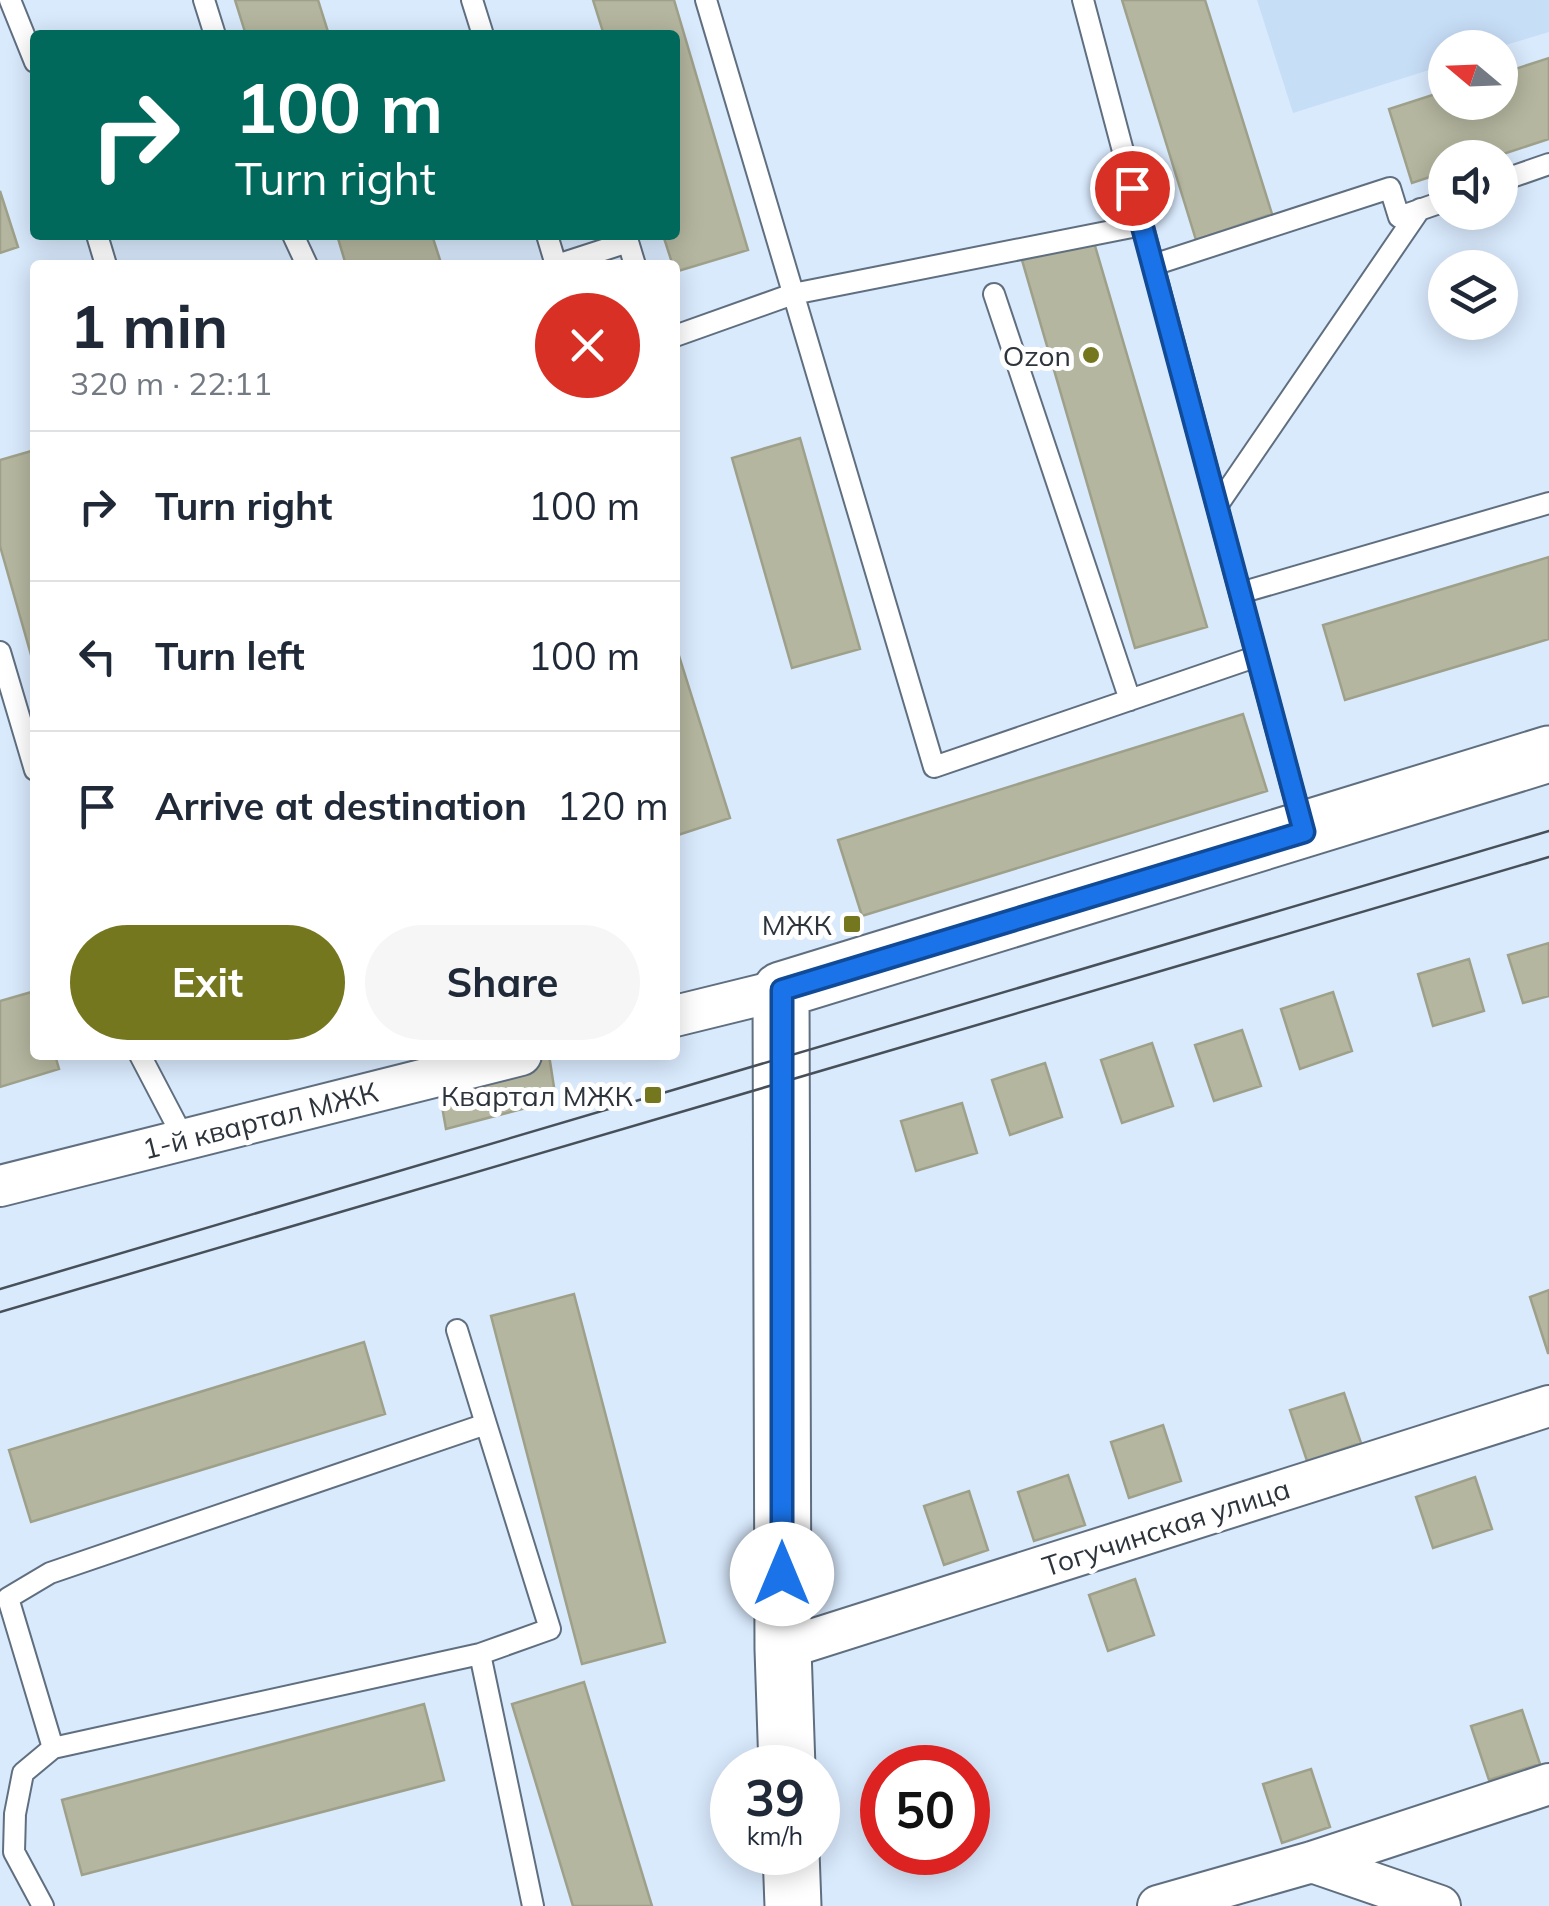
<!DOCTYPE html>
<html lang="en">
<head>
<meta charset="utf-8">
<style>
  :root { --surface:#fff; --page:#f6f6f7; --text:#1f2937; --muted:#747a83; --line:#e0e1e3; --accent:#75771f }
  body { margin:0; font-family:Mulish,sans-serif; background:var(--page); color:var(--text); height:100vh; display:flex; flex-direction:column; font-size:38px; white-space:nowrap }
  * { box-sizing:border-box; margin:0 }
  p { font-size:32px; color:var(--muted) }
  .icon { flex:none; width:55px; height:55px; fill:none; stroke:currentColor; stroke-width:2; stroke-linecap:round; stroke-linejoin:round }
  .map { position:relative; flex:1; overflow:hidden }
  .panel { position:absolute; left:30px; top:260px; width:650px; height:800px; display:flex; flex-direction:column; background:var(--surface); border-radius:10px; box-shadow:0 5px 25px #0003 }
  .panel>* { flex:none }
  .hud { position:absolute; left:30px; top:30px; width:650px; height:210px; border-radius:10px; box-shadow:0 5px 25px #0003; background:#00695c; color:#fff; overflow:hidden }
  .needle { width:65px; rotate:289deg }
  .fabs { position:absolute; left:1428px; top:30px; display:grid; gap:20px }
  .fabs a { display:grid; place-items:center; width:90px; height:90px; border-radius:50%; background:var(--surface); box-shadow:0 5px 25px #0003; font-size:50px }
  .speed { position:absolute; left:710px; top:1745px; display:flex; gap:20px; font-size:50px; font-weight:700; text-align:center }
  .speed>* { display:grid; place-content:center; width:130px; height:130px; border-radius:50%; background:var(--surface); box-shadow:0 5px 25px #0003; line-height:1 }
  .speed small { font-size:25px; font-weight:400 }
  .speed .limit { border:15px solid #d22; background:#fff; color:#111 }
  .pin { position:absolute; display:grid; place-items:center; width:85px; height:85px; color:#fff; margin:-42px; border:5px solid #fff; border-radius:50%; box-shadow:0 2px 10px #0007 }
  .me { position:absolute; width:110px; margin:-55px; rotate:0deg; stroke-linejoin:round; filter:drop-shadow(0 0 8px #0008) }
  .turn { display:flex; align-items:center; gap:35px; height:210px; padding:0 40px; font-size:45px }
  .turn .icon { width:130px; height:130px; stroke-width:2.5 }
  .turn b { display:block; font-size:70px; line-height:85px }
  .round { display:grid; place-items:center; flex:none; width:105px; height:105px; border-radius:52px; background:var(--page) }
  .head { display:flex; align-items:center; justify-content:space-between; height:170px; padding:0 40px }
  h1 { font-size:60px; font-weight:700; line-height:75px }
  .cta { display:flex; gap:20px; margin-top:auto; padding:20px 40px }
  .cta a { flex:1; height:115px; border-radius:60px; background:var(--accent); color:#fff; font-size:40px; font-weight:700; line-height:115px; text-align:center }
  .cta a+a { background:var(--page); color:var(--text) }
  ul { padding:0; list-style:none }
  li { display:flex; align-items:center; gap:30px; height:150px; padding:0 40px; border-top:2px solid var(--line) }
  li div { flex:1 }
  li b { display:block; font-size:38px }
  li em { font-style:normal }
  .map>svg:first-child { display:block }
  .built { fill:#c7def7 }
  .building { fill:#b5b69f; stroke:#9ea08a; stroke-width:2.5 }
  .lines { fill:none; stroke-linecap:round; stroke-linejoin:round }
  .lane-casing { stroke:#606f80; stroke-width:24 }
  .street-casing { stroke:#606f80; stroke-width:44 }
  .secondary-casing { stroke:#606f80; stroke-width:59 }
  .lane { stroke:#fff; stroke-width:20 }
  .street { stroke:#fff; stroke-width:40 }
  .secondary { stroke:#fff; stroke-width:55 }
  .tram { stroke:#474f58; stroke-width:2.5 }
  .route-casing { stroke:#114b97; stroke-width:25 }
  .route { stroke:#1a73e8; stroke-width:18 }
  .poi-dot { fill:#75771f; stroke:#fff; stroke-width:4 }
  .labels { text-anchor:middle; dominant-baseline:central; stroke-width:10; stroke-linejoin:round; paint-order:stroke }
  .poi-label { font-size:28px; fill:#2e343c; stroke:#fff; text-anchor:end }
  .street-label { font-size:28px; fill:#2e343c; stroke:#fff }
</style>
</head>
<body>
<div class="map">
<svg width="1549" height="1906" viewBox="0 0 1549 1906">
  <rect width="100%" height="100%" fill="#d9eafd"/>
  <path class="built" d="M1257 0H1549V32L1499 47 1445 48V65L1293 113Z"/>
  <path class="building" d="M235 0H318L329 35H246Z
    M593 0H674L748 250 675 272 663 235H675V35H604Z
    M1122 0H1205L1272 214 1196 240Z
    M1549 58V139L1491 158H1445V172L1412 183 1389 109 1445 91V102H1500V74Z
    M0 191 18 247 0 253Z
    M337 235H432L440 260 425 265H346Z
    M1093 239 1207 627 1135 648 1022 260Z
    M800 438 860 649 792 668 732 458Z
    M35 450V669L0 546V460Z
    M1549 557V639L1345 700 1323 625Z
    M675 643 730 818 675 836Z
    M1243 714 1267 791 862 916 838 840Z
    M1549 943V996L1523 1003 1508 955Z
    M1469 959 1484 1011 1433 1026 1418 974Z
    M35 991V1055H55L59 1069 0 1087V1001Z
    M1333 992 1352 1051 1300 1069 1281 1009Z
    M1242 1030 1261 1086 1214 1101 1195 1045Z
    M1152 1043 1173 1106 1122 1123 1101 1060Z
    M549 1055 556 1100 446 1129 438 1084Z
    M1045 1063 1062 1117 1010 1135 992 1080Z
    M962 1103 977 1153 916 1171 901 1121Z
    M1549 1290V1353H1548L1530 1297Z
    M574 1294 665 1642 582 1664 491 1316Z
    M364 1342 385 1414 31 1522 9 1450Z
    M1344 1393 1361 1443 1307 1461 1290 1410Z
    M1163 1425 1181 1481 1129 1498 1111 1442Z
    M1068 1475 1085 1525 1034 1541 1018 1492Z
    M1475 1477 1492 1529 1433 1548 1416 1497Z
    M969 1491 988 1550 944 1565 924 1506Z
    M1135 1579 1154 1635 1108 1651 1089 1595Z
    M584 1682 652 1906H573L512 1704Z
    M424 1704 444 1780 82 1875 62 1800Z
    M1522 1710 1540 1764 1489 1780 1471 1726Z
    M1311 1769 1330 1827 1282 1843 1263 1784Z"/>
  <g class="lines">
    <g class="lane-casing">
      <path id="lane" d="M10 0 35 62
        M204 0 215 35
        M472 0 483 35
        M706 0 934 767 1255 657
        M1083 0 1240 593
        M1500 181 1549 164
        M97 235 106 265
        M293 235 307 265
        M547 235 556 265
        M557 265 628 242 635 265
        M1153 265 1390 188 1399 217 1445 201
        M994 294 1130 700
        M675 336 793 294 1142 225
        M1217 506 1420 209
        M0 652 35 770
        M1302 825 1240 593 1549 503
        M140 1055 184 1139
        M457 1330 486 1424
        M53 1748 8 1598 50 1573 486 1424 550 1629 480 1654
        M43 1906 14 1852 15 1814 23 1773 53 1748 480 1654 533 1906"/>
    </g>
    <g class="street-casing">
      <path id="street" d="M675 1016 781 990
        M0 1186 521 1055
        M783 1649 1549 1406
        M1312 1862 1440 1906
        M1158 1906 1312 1862 1549 1784"/>
    </g>
    <g class="secondary-casing">
      <path id="secondary" d="M787 1768 783 1649 781 990 1549 754
        M791 1852 793 1906"/>
    </g>
    <use href="#lane" class="lane"/>
    <use href="#street" class="street"/>
    <use href="#secondary" class="secondary"/>
    <path class="tram" d="M0 1289 1549 831
      M0 1312 1549 857"/>
  </g>
  <g class="lines">
    <g class="route-casing">
      <path id="route" d="M782 1574V990L1304 832 1132 188"/>
    </g>
    <use href="#route" class="route"/>
  </g>
  <g class="poi-dot">
    <circle cx="1091" cy="355" r="10"/>
    <rect x="842" y="914" width="20" height="20" rx="5"/>
    <rect x="643" y="1085" width="20" height="20" rx="5"/>
  </g>
  <g class="labels">
    <g class="poi-label">
      <text x="1071" y="355">Ozon</text>
      <text x="832" y="924">МЖК</text>
      <text x="633" y="1095">Квартал МЖК</text>
    </g>
    <g class="street-label">
      <text transform="translate(260 1120) rotate(-14)">1-й квартал МЖК</text>
      <text transform="translate(1166 1527) rotate(-18)">Тогучинская улица</text>
    </g>
  </g>
</svg>
<div class="fabs">
<a><svg class="needle" viewBox="-14 -14 28 28"><path d="M0-13l5 13h-10z" fill="#e53935"/><path d="M0 13l5-13h-10z" fill="#747a83"/></svg></a>
<a><svg class="icon" aria-label="sound" viewBox="0 0 24 24"><path d="M4 9h4l5-4v14l-5-4H4zM17 9q2 3 0 6"/></svg></a>
<a><svg class="icon" aria-label="layers" viewBox="0 0 24 24"><path d="M12 4l9 5-9 5-9-5zM3 14l9 5 9-5"/></svg></a>
</div>
<div class="speed"><div>39<small>km/h</small></div><div class="limit">50</div></div>
<div class="pin" style="left:1132px;top:188px;background:#d93025"><svg class="icon" aria-label="arrive" viewBox="0 0 24 24"><path d="M6 21V4h12l-3 4 3 4H6"/></svg></div>
<svg class="me" style="left:782px;top:1574px" viewBox="-20 -20 40 40"><circle r="19" fill="#fff"/><path d="M0-13L10 11 0 6-10 11z" fill="#1a73e8"/></svg>
<div class="hud">
<div class="turn"><svg class="icon" aria-label="right" viewBox="0 0 24 24"><path d="M7 20v-9h11M14 6l5 5-5 5"/></svg><div><b>100 m</b>Turn right</div></div>
</div>
<section class="panel">
<div class="head"><div><h1>1 min</h1><p>320 m · 22:11</p></div><a class="round" style="background:#d93025;color:#fff"><svg class="icon" aria-label="close" viewBox="0 0 24 24"><path d="M6 6l12 12M18 6L6 18"/></svg></a></div>
<ul>
<li><svg class="icon" aria-label="right" viewBox="0 0 24 24"><path d="M7 20v-9h11M14 6l5 5-5 5"/></svg><div><b>Turn right</b></div><em>100 m</em></li>
<li><svg class="icon" aria-label="left" viewBox="0 0 24 24"><path d="M17 20v-9H6M10 6l-5 5 5 5"/></svg><div><b>Turn left</b></div><em>100 m</em></li>
<li><svg class="icon" aria-label="arrive" viewBox="0 0 24 24"><path d="M6 21V4h12l-3 4 3 4H6"/></svg><div><b>Arrive at destination</b></div><em>120 m</em></li>
</ul>
<div class="cta"><a>Exit</a><a>Share</a></div>
</section>
</div>
</body>
</html>
